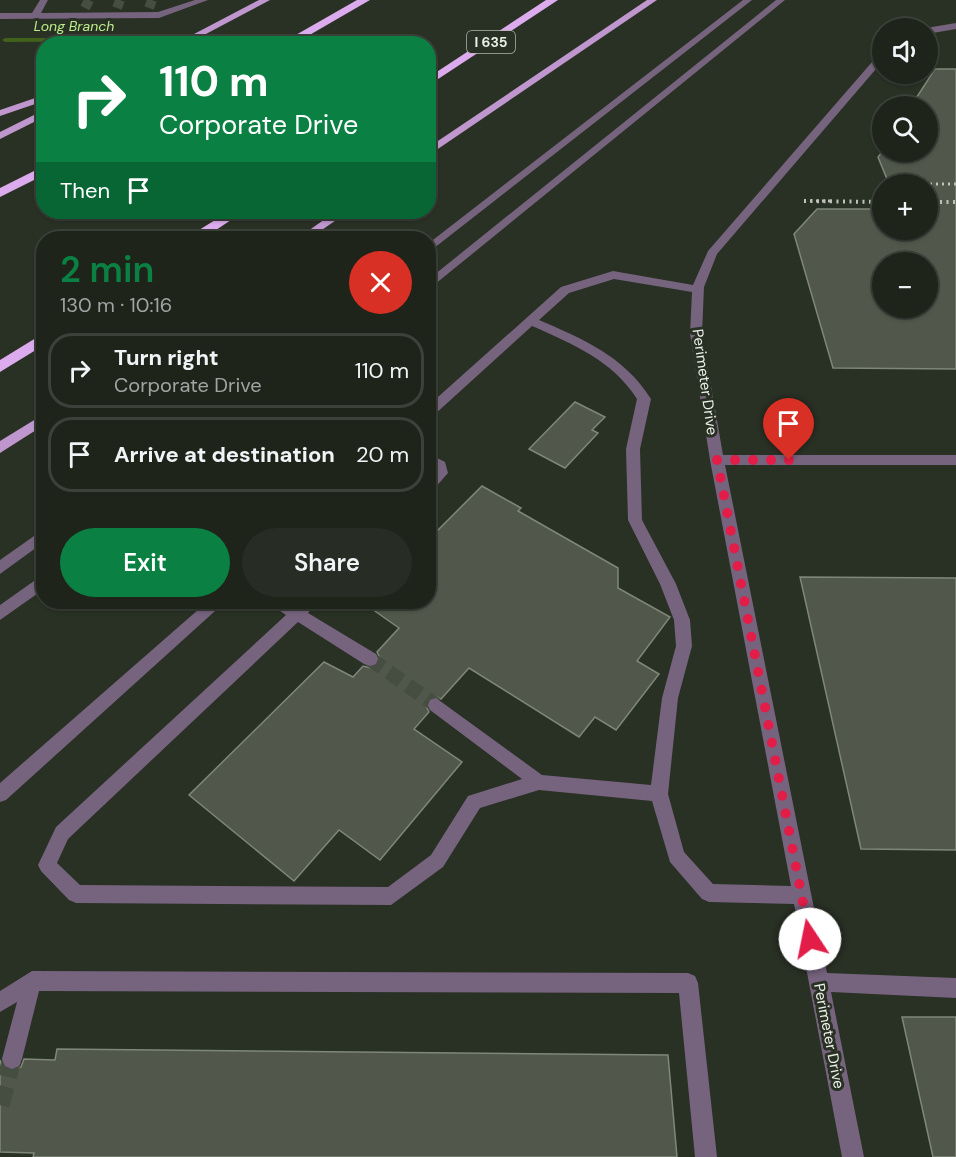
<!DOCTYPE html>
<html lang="en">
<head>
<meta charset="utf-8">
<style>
  :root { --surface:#1f241b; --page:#272c24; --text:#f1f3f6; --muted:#a1a4a3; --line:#3c413a; --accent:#0b8043 }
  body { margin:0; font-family:"DM Sans",sans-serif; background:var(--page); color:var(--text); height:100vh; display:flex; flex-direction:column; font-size:22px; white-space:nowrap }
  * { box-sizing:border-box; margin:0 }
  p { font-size:20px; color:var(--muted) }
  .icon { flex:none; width:33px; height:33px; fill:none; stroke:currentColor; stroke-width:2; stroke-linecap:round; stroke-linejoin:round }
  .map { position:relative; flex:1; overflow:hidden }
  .panel { position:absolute; left:36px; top:231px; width:400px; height:378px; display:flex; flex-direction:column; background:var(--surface); border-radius:24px; box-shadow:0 2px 4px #0004,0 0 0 2px var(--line) }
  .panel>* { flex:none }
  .guide { position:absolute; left:36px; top:36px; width:400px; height:183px; border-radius:24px; box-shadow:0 2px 4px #0004,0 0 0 2px var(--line); background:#0b8043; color:#fff; overflow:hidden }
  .fabs { position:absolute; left:872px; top:18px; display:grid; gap:12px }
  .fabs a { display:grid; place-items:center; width:66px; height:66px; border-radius:50%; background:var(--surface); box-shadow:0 2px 4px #0004,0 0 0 2px var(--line); font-size:30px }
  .pin { position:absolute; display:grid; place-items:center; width:51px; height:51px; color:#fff; margin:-62px -26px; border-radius:50% 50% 50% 0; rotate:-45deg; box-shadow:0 0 6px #0007 }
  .pin .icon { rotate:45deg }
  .me { position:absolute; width:66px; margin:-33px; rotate:349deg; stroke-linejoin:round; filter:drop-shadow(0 0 4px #0008) }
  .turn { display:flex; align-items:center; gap:21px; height:126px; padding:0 24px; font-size:27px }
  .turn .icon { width:78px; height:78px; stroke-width:2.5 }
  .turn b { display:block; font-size:42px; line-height:51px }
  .then { display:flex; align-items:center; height:57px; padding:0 24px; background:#0003; gap:12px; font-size:22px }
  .round { display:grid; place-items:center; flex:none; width:63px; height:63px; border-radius:32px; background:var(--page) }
  .head { display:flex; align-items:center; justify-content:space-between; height:102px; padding:0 24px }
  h1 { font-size:36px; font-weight:600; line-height:45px; color:var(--accent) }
  .action { display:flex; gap:12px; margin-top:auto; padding:12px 24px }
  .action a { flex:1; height:69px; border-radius:36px; background:var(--accent); color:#fff; font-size:24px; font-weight:600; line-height:69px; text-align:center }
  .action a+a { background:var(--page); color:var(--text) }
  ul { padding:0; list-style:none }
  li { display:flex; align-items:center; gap:18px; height:75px; margin:0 12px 9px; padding:0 12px; border:3px solid var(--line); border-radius:24px }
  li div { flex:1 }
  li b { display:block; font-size:22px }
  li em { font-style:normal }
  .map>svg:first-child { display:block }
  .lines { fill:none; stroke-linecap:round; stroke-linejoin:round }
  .stream { fill:#41621b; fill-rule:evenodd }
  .building { fill:#51584b; stroke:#7f8779; stroke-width:1.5; fill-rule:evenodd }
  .minor-tunnel-far2 { stroke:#464d41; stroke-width:10; stroke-dasharray:10 4.5; stroke-linecap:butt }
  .minor-tunnel-far1 { stroke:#464d41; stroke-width:15; stroke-dasharray:15 8; stroke-linecap:butt }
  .minor-tunnel { stroke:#464d41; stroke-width:19; stroke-dasharray:19 10; stroke-linecap:butt }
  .minor { fill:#76637e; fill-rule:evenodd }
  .major { fill:#bf97ce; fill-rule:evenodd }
  .highway { fill:#dcabee; fill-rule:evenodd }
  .rail-far1 { stroke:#bec2b9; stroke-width:3; stroke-dasharray:2 4; stroke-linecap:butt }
  .rail { stroke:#bec2b9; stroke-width:4; stroke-dasharray:2 4.5; stroke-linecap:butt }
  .route { stroke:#e11d48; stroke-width:10; stroke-dasharray:0 18 }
  .labels { text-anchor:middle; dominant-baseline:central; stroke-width:6; stroke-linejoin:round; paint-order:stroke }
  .far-water-label { font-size:14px; font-style:italic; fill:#bbec8b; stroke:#293024 }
  .shield { fill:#293024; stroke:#b2b6ad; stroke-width:1.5 }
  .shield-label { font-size:14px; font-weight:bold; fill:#ecf0e8 }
  .street-label { font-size:15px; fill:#ecf0e8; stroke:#293024 }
</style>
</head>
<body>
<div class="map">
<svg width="956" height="1157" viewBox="0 0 956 1157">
  <rect width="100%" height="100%" fill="#293024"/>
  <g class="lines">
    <path class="stream" d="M142 38 144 39V41L5 42 2 40 5 38Z"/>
  </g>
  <path class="building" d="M935 69H956V369L833 368 794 234 817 209H882V230H927V184H889L878 157 882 152H927V106H911ZM882 262H927V308H882Z
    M575 402 605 417 592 430 598 433 565 468 529 449Z
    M482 486 521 508 518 511 618 568V588L670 617 637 661 659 674 616 730 595 717 579 737 469 668 441 699 435 696 428 699 426 706 429 712 414 729 462 762 380 860 339 830 294 881 189 795 324 662 353 677 363 666 371 668 378 665 380 658 377 652 399 628 362 602H429V539Z
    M800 577 956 578V850L861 849Z
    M902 1017H956V1157H933Z
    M57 1049 668 1055 677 1157H33L34 1153 0 1152V1060L4 1068 13 1071 21 1067 24 1059 55 1060Z"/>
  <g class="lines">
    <path class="minor-tunnel-far2" d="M85 8 89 0
      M117 8 120 0
      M149 8 152 0"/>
    <path class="minor-tunnel-far1" d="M370 659 436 705"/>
    <path class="minor-tunnel" d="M0 1105 12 1059"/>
    <path class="minor" d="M40 0H48L41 13 158 12 195 0H208L159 18 0 19V13H32Z
      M743 0H752L429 252V243Z
      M776 0H785L429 289V279Z
      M956 23V29L927 34 926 28Z
      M882 53V62L717 254 704 287 702 334 723 455H956V465H725L827 973 956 978V998L831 992 864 1157H842L794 904 709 902 702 899 670 862 652 801 539 790 480 808 443 867 391 905 76 903 69 900 41 871 38 865 56 827 286 615 273 606 271 602H290L296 605 300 602H317L308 613 376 654 378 659 376 664 370 666 364 664 298 622 68 839 57 863 80 885 388 887 431 855 468 796 522 779 430 710 428 705 430 700 436 698 542 775 651 785 662 698 676 646 674 620 660 584 628 520 626 449 637 399C613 361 573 344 532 326L434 415 429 417V405L561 287 613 271 693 285 708 251 879 54ZM614 279 692 292 690 334 710 460 791 886 713 884 684 852 668 794 678 698 692 646 690 620 676 584 642 520 640 449 651 399C624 356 583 339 539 320L569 293Z
      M429 454 445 462 448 473 434 489 429 490V476L434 472 429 466Z
      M44 529V542L0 574V560Z
      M44 574V589L0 620V605Z
      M207 602H225L6 800 0 802V783Z
      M32 971 688 973 695 976 698 983 717 1157H695L679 993 39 991 22 1059 19 1066 12 1069 5 1066 2 1059 17 1002 0 1012V991Z"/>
    <path class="major" d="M259 0H270L187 44H175Z
      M647 0H657L429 155V147Z
      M44 95V101L0 116V110Z
      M44 110V117L0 139V132Z
      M335 212H348L310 238H298Z
      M44 414V425L0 453V441Z"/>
    <path class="highway" d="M357 0H370L294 44H280Z
      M546 0H558L429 85V77Z
      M44 166V175L0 197V188Z
      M228 212H243L204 238H190L191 235Z
      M44 333V345L0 372V360Z"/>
    <path class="rail-far1" d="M900 184H956
      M804 201H832"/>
    <path class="rail" d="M804 201 882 202
      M927 202H956"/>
  </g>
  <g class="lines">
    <path class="route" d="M789 460H717L810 939"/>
  </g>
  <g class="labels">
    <g class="far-water-label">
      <text x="74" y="26">Long Branch</text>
    </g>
    <rect class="shield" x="467" y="31" width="48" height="22" rx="4.5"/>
    <g class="shield-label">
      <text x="491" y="42">I 635</text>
    </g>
    <g class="street-label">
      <text transform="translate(705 382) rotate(82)">Perimeter Drive</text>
      <text transform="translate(829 1036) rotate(79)">Perimeter Drive</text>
    </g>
  </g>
</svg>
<div class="fabs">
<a><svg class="icon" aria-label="sound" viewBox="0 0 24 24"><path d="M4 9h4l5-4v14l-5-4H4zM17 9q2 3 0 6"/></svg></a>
<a><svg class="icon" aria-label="search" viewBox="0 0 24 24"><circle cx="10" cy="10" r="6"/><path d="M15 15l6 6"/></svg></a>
<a>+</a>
<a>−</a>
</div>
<div class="pin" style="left:789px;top:460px;background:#d93025"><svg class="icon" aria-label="arrive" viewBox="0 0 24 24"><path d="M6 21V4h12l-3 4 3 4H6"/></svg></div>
<svg class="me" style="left:810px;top:939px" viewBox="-20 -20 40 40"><circle r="19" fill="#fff"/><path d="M0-13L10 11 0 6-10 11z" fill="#e11d48"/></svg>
<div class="guide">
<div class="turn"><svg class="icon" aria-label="right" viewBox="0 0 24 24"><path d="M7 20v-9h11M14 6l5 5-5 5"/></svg><div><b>110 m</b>Corporate Drive</div></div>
<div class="then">Then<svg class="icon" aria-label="arrive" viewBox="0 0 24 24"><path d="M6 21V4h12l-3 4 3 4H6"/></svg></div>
</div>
<section class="panel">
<div class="head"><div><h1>2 min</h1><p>130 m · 10:16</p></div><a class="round" style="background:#d93025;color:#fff"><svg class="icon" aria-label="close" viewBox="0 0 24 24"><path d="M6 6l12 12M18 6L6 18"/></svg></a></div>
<ul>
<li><svg class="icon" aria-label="right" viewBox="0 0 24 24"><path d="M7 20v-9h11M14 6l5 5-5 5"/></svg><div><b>Turn right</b><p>Corporate Drive</p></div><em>110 m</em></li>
<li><svg class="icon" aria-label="arrive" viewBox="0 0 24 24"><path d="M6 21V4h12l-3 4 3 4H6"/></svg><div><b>Arrive at destination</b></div><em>20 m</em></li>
</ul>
<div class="action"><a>Exit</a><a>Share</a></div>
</section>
</div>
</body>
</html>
